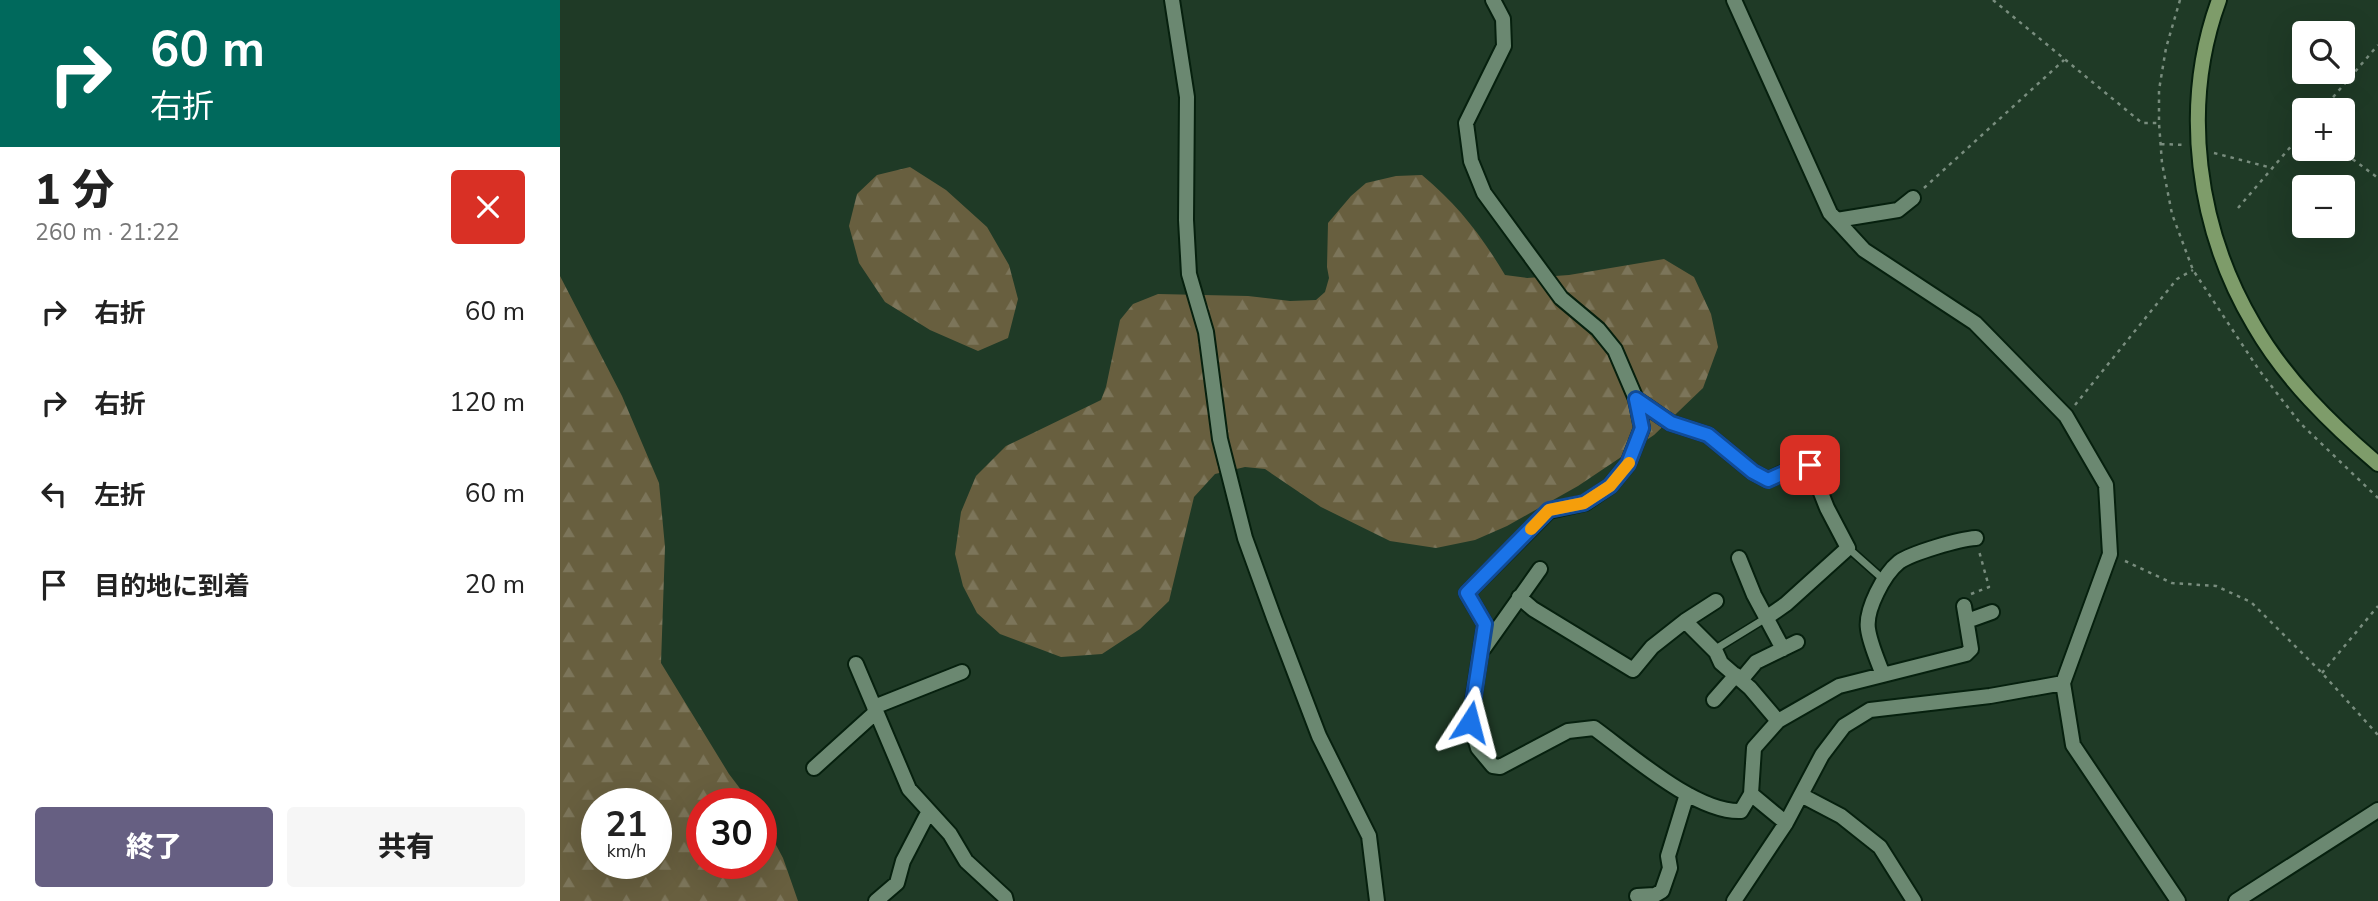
<!DOCTYPE html>
<html lang="ja">
<head>
<meta charset="utf-8">
<style>
  :root { --surface:#fff; --page:#f6f6f6; --text:#222; --muted:#767676; --accent:#665f82 }
  body { margin:0; font-family:"Nunito Sans","Noto Sans JP",sans-serif; background:var(--page); color:var(--text); height:100vh; display:flex; flex-direction:column; font-size:26px; white-space:nowrap }
  * { box-sizing:border-box; margin:0 }
  p { font-size:23px; color:var(--muted) }
  .icon { flex:none; width:38px; height:38px; fill:none; stroke:currentColor; stroke-width:2; stroke-linecap:round; stroke-linejoin:round }
  .map { position:relative; flex:1; overflow:hidden }
  .details { display:flex; flex-direction:column; background:var(--surface); width:560px }
  .details>* { flex:none }
  .hud { background:#00695c; color:#fff; overflow:hidden }
  .controls { position:absolute; left:1732px; top:21px; display:grid; gap:14px }
  .controls a { display:grid; place-items:center; width:63px; height:63px; border-radius:7px; background:var(--surface); box-shadow:0 7px 28px #0002; font-size:35px }
  .speed { position:absolute; left:21px; top:788px; display:flex; gap:14px; font-size:35px; font-weight:700; text-align:center }
  .speed>* { display:grid; place-content:center; width:91px; height:91px; border-radius:50%; background:var(--surface); box-shadow:0 7px 28px #0002; line-height:1 }
  .speed small { font-size:18px; font-weight:400 }
  .speed .limit { border:10px solid #d22; background:#fff; color:#111 }
  .pin { position:absolute; display:grid; place-items:center; width:60px; height:60px; color:#fff; margin:-30px; border-radius:14px; box-shadow:0 4px 10px #0006 }
  .me { position:absolute; width:77px; margin:-38px; rotate:9deg; stroke-linejoin:round; filter:drop-shadow(0 0 5px #0008) }
  .turn { display:flex; align-items:center; gap:24px; height:147px; padding:0 35px; font-size:32px }
  .turn .icon { width:91px; height:91px; stroke-width:2.5 }
  .turn b { display:block; font-size:49px; line-height:60px }
  .round { display:grid; place-items:center; flex:none; width:74px; height:74px; border-radius:7px; background:var(--page) }
  .headline { display:flex; align-items:center; justify-content:space-between; height:119px; padding:0 35px }
  h1 { font-size:42px; font-weight:800; line-height:52px }
  .action { display:flex; gap:14px; margin-top:auto; padding:14px 35px }
  .action a { flex:1; height:80px; border-radius:7px; background:var(--accent); color:#fff; font-size:28px; font-weight:800; line-height:80px; text-align:center }
  .action a+a { background:var(--page); color:var(--text) }
  ul { padding:0; list-style:none }
  li { display:flex; align-items:center; gap:21px; height:91px; padding:0 35px }
  li div { flex:1 }
  li b { display:block; font-size:26px }
  li em { font-style:normal }
  main { display:flex; flex:1; min-height:0 }
  .map>svg:first-child { display:block }
  .forest { fill:url(#forest-firs); fill-rule:evenodd }
  .lines { fill:none; stroke-linecap:round; stroke-linejoin:round }
  .service-casing { stroke:#06200e; stroke-width:10 }
  .minor-casing { stroke:#06200e; stroke-width:18 }
  .secondary-casing { stroke:#06200e; stroke-width:18 }
  .path { stroke:#798d7e; stroke-width:2.5; stroke-dasharray:3.5 5; stroke-linecap:butt }
  .service { stroke:#6b8871; stroke-width:7 }
  .minor { stroke:#6b8871; stroke-width:14 }
  .secondary { stroke:#7e9c6a; stroke-width:14 }
  .route-casing { stroke:#114b97; stroke-width:18 }
  .route { stroke:#1a73e8; stroke-width:12 }
  .slow { stroke:#f59e0b; stroke-width:12 }
</style>
</head>
<body>
<main>
<section class="details">
<div class="hud">
<div class="turn"><svg class="icon" aria-label="right" viewBox="0 0 24 24"><path d="M7 20v-9h11M14 6l5 5-5 5"/></svg><div><b>60 m</b>右折</div></div>
</div>
<div class="headline"><div><h1>1 分</h1><p>260 m · 21:22</p></div><a class="round" style="background:#d93025;color:#fff"><svg class="icon" aria-label="close" viewBox="0 0 24 24"><path d="M6 6l12 12M18 6L6 18"/></svg></a></div>
<ul>
<li><svg class="icon" aria-label="right" viewBox="0 0 24 24"><path d="M7 20v-9h11M14 6l5 5-5 5"/></svg><div><b>右折</b></div><em>60 m</em></li>
<li><svg class="icon" aria-label="right" viewBox="0 0 24 24"><path d="M7 20v-9h11M14 6l5 5-5 5"/></svg><div><b>右折</b></div><em>120 m</em></li>
<li><svg class="icon" aria-label="left" viewBox="0 0 24 24"><path d="M17 20v-9H6M10 6l-5 5 5 5"/></svg><div><b>左折</b></div><em>60 m</em></li>
<li><svg class="icon" aria-label="arrive" viewBox="0 0 24 24"><path d="M6 21V4h12l-3 4 3 4H6"/></svg><div><b>目的地に到着</b></div><em>20 m</em></li>
</ul>
<div class="action"><a>終了</a><a>共有</a></div>
</section>
<div class="map">
<svg width="1818" height="901" viewBox="0 0 1818 901">
  <defs>
    <pattern id="forest-firs" width="22" height="20" patternUnits="userSpaceOnUse" patternTransform="scale(1.75)"><rect width="22" height="20" fill="#685f3f"/><path d="M5 1l3.5 6h-7zM16 11l3.5 6h-7z" fill="#7c755a"/></pattern>
  </defs>
  <rect width="100%" height="100%" fill="#1f3a26"/>
  <path class="forest" d="M350 167 386 190 427 227 449 265 458 299 448 338 418 351 370 330 325 302 299 263 289 226 297 194 317 175Z
    M862 175C898 205 921 235 945 275L967 278 1009 275 1104 259 1134 277 1151 314 1158 347 1143 388 1094 435 1018 486 947 526 915 540 876 548 830 541 761 507 705 469 685 467 655 474 634 497 609 601 580 629 542 654 501 657 440 634 417 613 403 586 395 554 401 512 416 476 446 446 541 400 546 387 560 320 573 304 598 294 688 296 730 301 756 300 765 292 769 278 767 267 768 223 791 196 806 183 836 176Z
    M0 276 62 396 99 483 105 547 101 663 169 774 191 803H142V863H201V817L223 858 238 901H0ZM37 803H96V863H37Z"/>
  <g class="lines">
    <g class="service-casing">
      <path id="service" d="M1288 548 1324 580
        M1154 650 1206 618"/>
    </g>
    <g class="minor-casing">
      <path id="minor" d="M612 0 627 97 626 220 629 274 646 332 660 439 685 538 714 618 759 736 809 836 817 901
        M933 0 943 19 944 46 906 123 911 161 924 193 1001 298 1038 329 1055 350 1076 399 1082 428 1068 464 1050 486 1025 503 989 511 907 593 925 624 910 721 918 748 933 766 940 767 1008 731 1034 728C1070 754 1136 813 1181 811L1191 794 1226 823
        M1174 0 1270 213 1304 250 1415 323 1506 416 1546 485 1550 554 1503 683 1513 745 1618 901
        M1277 220 1338 210 1353 198
        M1076 399 1111 423 1148 435 1193 472 1208 480 1239 465H1250L1267 508 1288 548 1226 604 1206 618
        M1179 558 1194 595 1223 649
        M959 597 973 609 1073 670 1092 647 1125 621
        M1156 601 1125 621 1156 652 1161 663 1190 688 1218 721
        M1407 621 1432 612
        M924 648 980 569
        M296 664 349 789 390 834 406 861 445 897 446 901
        M1323 675C1318 661 1310 644 1308 629 1305 610 1324 574 1339 562 1352 553 1399 539 1416 538
        M1181 680 1196 662 1237 642
        M1154 700 1176 675
        M314 707 402 672
        M254 768 316 712
        M1191 794 1194 748 1218 721 1279 686 1406 654 1411 649 1404 606
        M1241 795 1281 816 1320 847 1354 901
        M1077 896 1095 895 1102 891 1110 868 1108 856 1127 794
        M316 901 337 883 343 861 369 811
        M1174 901 1226 823 1262 755 1284 726 1310 710 1430 696 1503 683
        M1676 901 1818 810"/>
    </g>
    <g class="secondary-casing">
      <path id="secondary" d="M1659 0C1620 106 1637 229 1694 325 1725 379 1771 424 1818 464"/>
    </g>
    <path class="path" d="M1433 0 1582 123H1599
      M1620 0 1606 48 1599 90V123L1602 163 1612 214 1633 270 1699 370 1740 423 1818 498
      M1762 110 1818 45
      M1601 144 1625 145
      M1779 149 1818 178
      M1654 153 1712 168
      M1364 188 1504 60
      M1678 208 1745 130
      M1515 405 1617 279 1633 270
      M1565 561 1612 583 1656 586 1691 602 1762 673 1818 735
      M1411 594 1429 587 1419 551
      M1762 673 1818 606"/>
    <use href="#service" class="service"/>
    <use href="#minor" class="minor"/>
    <use href="#secondary" class="secondary"/>
  </g>
  <g class="lines">
    <g class="route-casing">
      <path id="route" d="M910 722 925 624 907 593 989 510 1024 503 1050 486 1068 464 1082 428 1076 399 1111 423 1148 435 1193 472 1208 480 1239 466 1250 465"/>
    </g>
    <use href="#route" class="route"/>
    <path class="slow" d="M971 529 989 510 1024 503 1050 486 1069 463"/>
  </g>
</svg>
<div class="controls">
<a><svg class="icon" aria-label="search" viewBox="0 0 24 24"><circle cx="10" cy="10" r="6"/><path d="M15 15l6 6"/></svg></a>
<a>+</a>
<a>−</a>
</div>
<div class="speed"><div>21<small>km/h</small></div><div class="limit">30</div></div>
<div class="pin" style="left:1250px;top:465px;background:#d93025"><svg class="icon" aria-label="arrive" viewBox="0 0 24 24"><path d="M6 21V4h12l-3 4 3 4H6"/></svg></div>
<svg class="me" style="left:910px;top:722px" viewBox="-20 -20 40 40"><path d="M0-17L14 15 0 8-14 15z" fill="#1a73e8" stroke="#fff" stroke-width="4"/></svg>
</div>
</main>
</body>
</html>
